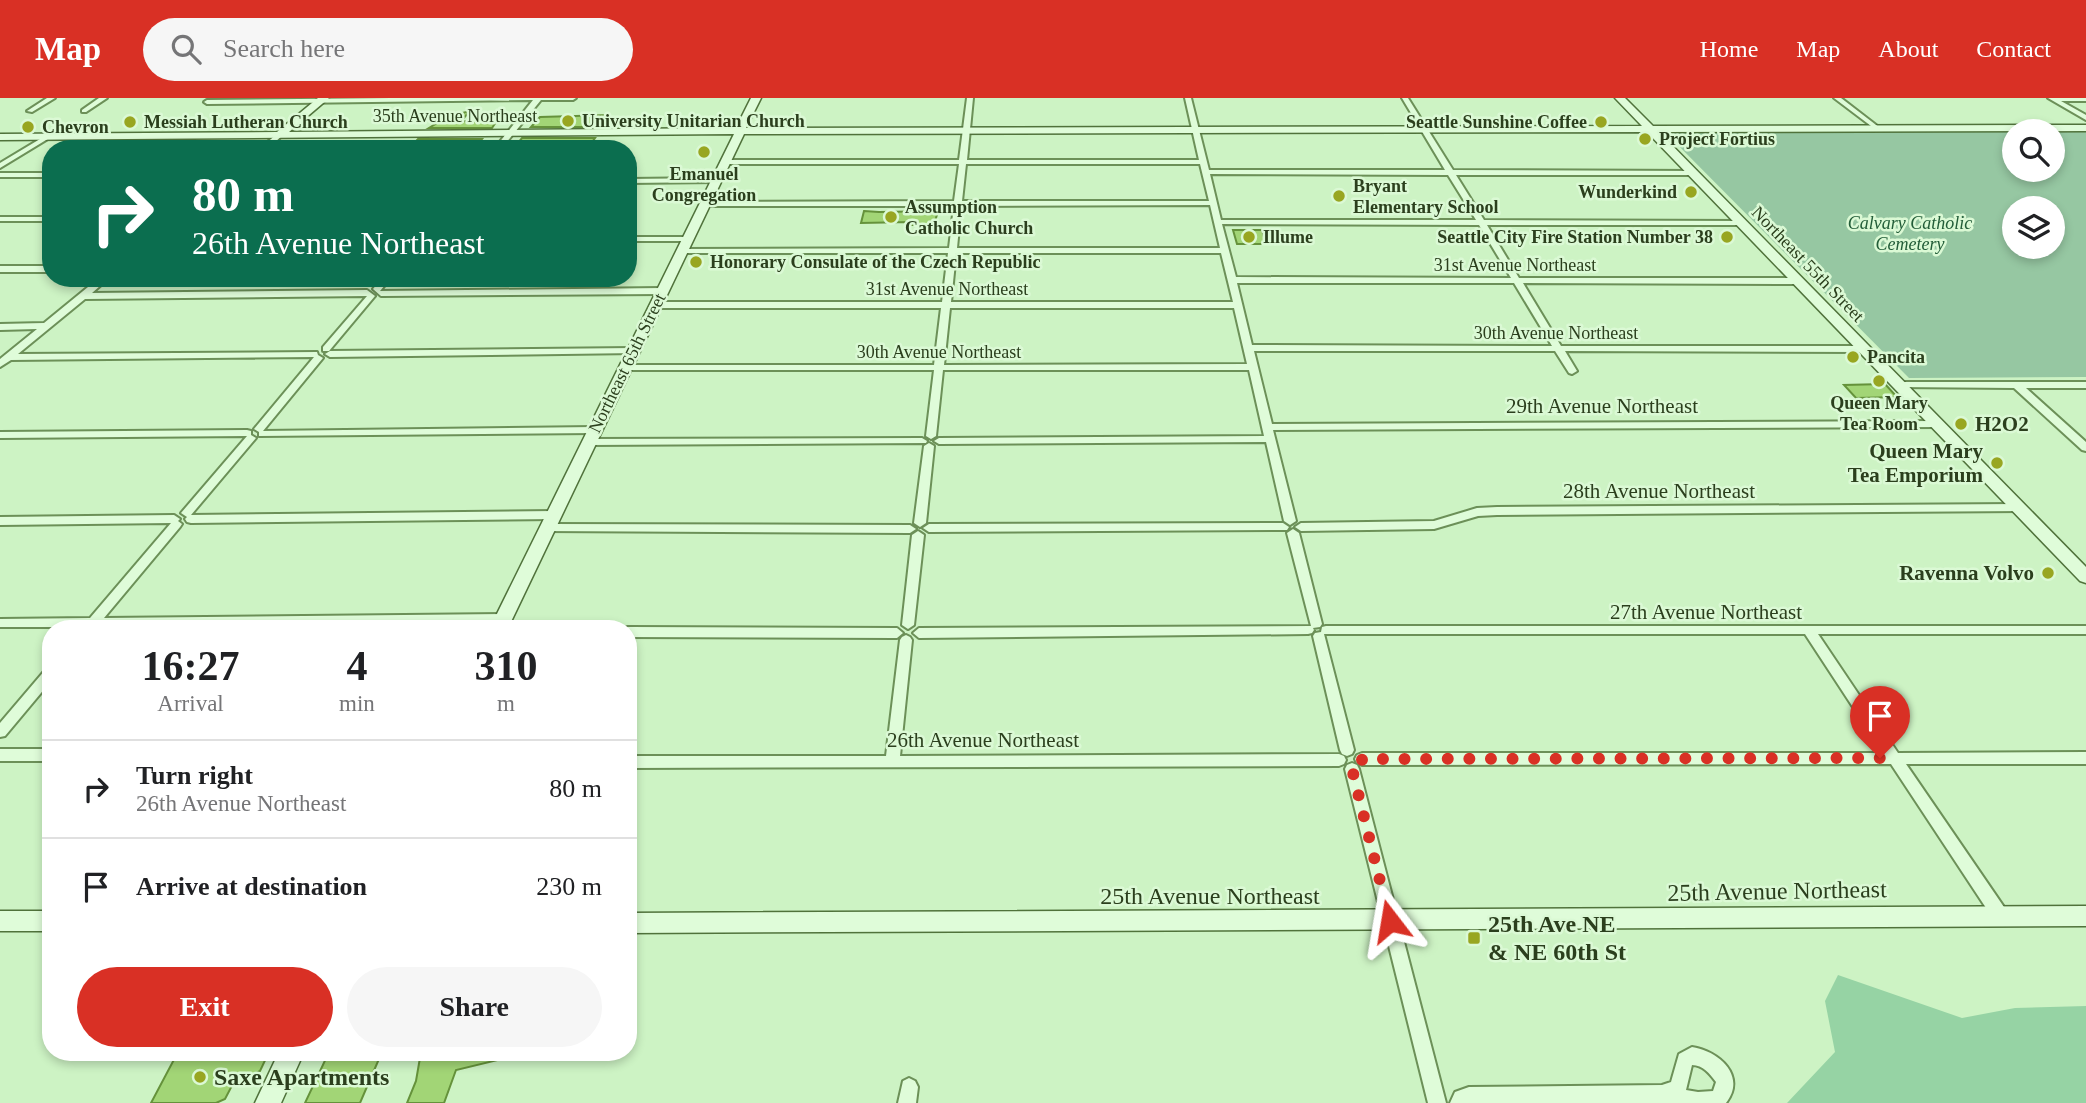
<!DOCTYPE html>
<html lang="en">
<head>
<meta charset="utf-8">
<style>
  :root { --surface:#fff; --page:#f6f6f6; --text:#202124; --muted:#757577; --line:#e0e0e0; --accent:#d93025 }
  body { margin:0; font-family:Georgia,serif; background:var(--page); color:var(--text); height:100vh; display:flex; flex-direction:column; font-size:26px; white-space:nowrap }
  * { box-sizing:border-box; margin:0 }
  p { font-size:23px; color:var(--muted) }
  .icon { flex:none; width:38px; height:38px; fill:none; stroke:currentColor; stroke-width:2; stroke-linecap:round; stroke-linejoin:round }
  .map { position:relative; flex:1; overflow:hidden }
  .drawer { position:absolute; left:42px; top:522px; width:595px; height:441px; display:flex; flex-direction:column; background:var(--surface); border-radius:28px; box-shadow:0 4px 10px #0003 }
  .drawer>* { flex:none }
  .guide { position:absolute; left:42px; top:42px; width:595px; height:147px; border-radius:28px; box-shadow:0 4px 10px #0003; background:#0b6e4f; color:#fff; overflow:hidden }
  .fabs { position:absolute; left:2002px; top:21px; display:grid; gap:14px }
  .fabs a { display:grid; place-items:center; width:63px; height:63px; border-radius:50%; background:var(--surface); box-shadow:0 4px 10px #0003; font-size:35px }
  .pin { position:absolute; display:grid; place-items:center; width:60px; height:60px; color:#fff; margin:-72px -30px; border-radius:50% 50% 50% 0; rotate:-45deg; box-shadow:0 0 7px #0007 }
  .pin .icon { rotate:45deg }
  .me { position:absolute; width:77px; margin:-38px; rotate:346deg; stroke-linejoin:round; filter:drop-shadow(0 0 5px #0008) }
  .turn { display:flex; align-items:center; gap:24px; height:147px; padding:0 35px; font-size:32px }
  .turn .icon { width:91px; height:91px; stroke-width:2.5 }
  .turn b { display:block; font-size:49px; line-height:60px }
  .eta { display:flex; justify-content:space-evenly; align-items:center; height:119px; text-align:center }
  .eta b { font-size:42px; font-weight:700; line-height:49px }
  .cta { display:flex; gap:14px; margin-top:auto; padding:14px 35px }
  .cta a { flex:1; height:80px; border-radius:42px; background:var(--accent); color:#fff; font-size:28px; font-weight:700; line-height:80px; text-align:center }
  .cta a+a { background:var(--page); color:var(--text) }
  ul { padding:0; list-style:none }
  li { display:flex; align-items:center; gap:21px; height:98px; padding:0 35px; border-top:2px solid var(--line) }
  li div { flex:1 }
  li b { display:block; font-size:26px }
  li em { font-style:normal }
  header { display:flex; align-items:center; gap:42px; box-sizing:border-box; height:98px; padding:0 35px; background:var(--accent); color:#fff }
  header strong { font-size:33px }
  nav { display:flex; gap:38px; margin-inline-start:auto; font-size:24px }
  .search { width:490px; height:63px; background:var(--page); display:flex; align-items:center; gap:18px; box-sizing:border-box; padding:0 24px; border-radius:38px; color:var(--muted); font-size:26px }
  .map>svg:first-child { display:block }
  .green { fill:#96d3a4 }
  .cemetery { fill:#96c7a2; fill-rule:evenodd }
  .building { fill:#a2d576; stroke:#65923b; stroke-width:2 }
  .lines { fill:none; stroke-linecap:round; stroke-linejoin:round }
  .street-casing { stroke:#6c9058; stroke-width:4 }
  .secondary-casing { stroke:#50723b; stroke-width:3 }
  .street { fill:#dffcd9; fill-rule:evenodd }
  .secondary { fill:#dffcd9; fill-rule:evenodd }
  .route { stroke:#d93025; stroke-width:12; stroke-dasharray:0 21.6 }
  .poi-dot { fill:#98a621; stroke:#dbf9d5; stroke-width:2.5 }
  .labels { text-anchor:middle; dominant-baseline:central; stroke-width:5; stroke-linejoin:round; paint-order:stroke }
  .far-street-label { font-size:18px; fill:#2b3f1d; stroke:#dbf9d5 }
  .far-poi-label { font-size:18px; font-weight:bold; fill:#2b3f1d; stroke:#dbf9d5; text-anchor:start }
  .far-park-label { font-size:18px; font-style:italic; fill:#225d38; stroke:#dbf9d5 }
  .street-label { font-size:21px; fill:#2b3f1d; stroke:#dbf9d5 }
  .poi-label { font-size:21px; font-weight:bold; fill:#2b3f1d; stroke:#dbf9d5; text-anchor:end }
  .near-street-label { font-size:24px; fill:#2b3f1d; stroke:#dbf9d5 }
  .near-poi-label { font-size:24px; font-weight:bold; fill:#2b3f1d; stroke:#dbf9d5; text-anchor:start }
</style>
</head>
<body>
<header>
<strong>Map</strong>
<div class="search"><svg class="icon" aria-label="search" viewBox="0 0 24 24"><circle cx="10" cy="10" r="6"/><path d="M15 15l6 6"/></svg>Search here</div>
<nav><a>Home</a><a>Map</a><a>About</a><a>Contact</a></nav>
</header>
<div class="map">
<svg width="2086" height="1005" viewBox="0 0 2086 1005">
  <rect width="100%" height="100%" fill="#cdf3c4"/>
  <path class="green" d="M1838 877 1962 920 2015 910 2086 908V1005H1787L1835 954 1825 903Z"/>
  <path class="cemetery" d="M1664 33H2014V72H2053V33L2086 34V279L1909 280ZM2014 110H2053V149H2014Z"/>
  <path class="building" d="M470 13 461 23 496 24 492 30H429L447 19Z
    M609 17 602 29H531L540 19Z
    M522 40H595L587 51H513Z
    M418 41H482L474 51H409Z
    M864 113 879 114 938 113 934 127H910V124L861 125Z
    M1233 132H1262L1266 146H1237Z
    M1885 286 1897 299 1856 300 1844 287Z
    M178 954H269L260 973 250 978H237L225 1001 216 1005H151Z
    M329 954H382L360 1005H305Z
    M421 954H513L514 958 456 972 444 1005H407L416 983Z"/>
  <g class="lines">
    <g class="street-casing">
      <path id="street" d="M47 0H55L32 14 27 13Z
        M99 0H107L86 14H82V12Z
        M391 0H576L573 2H541L501 51H494L533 2 207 6 204 4 207 2Z
        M967 0H973L967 62H1199L1185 0H1191L1209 72H1445L1402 0H1408L1453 72 1696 73V77H1456L1484 122 1741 123 1745 125 1741 127H1487L1519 180H1799L1803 183 1799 186 1523 185 1561 248H1864L1869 251 1864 254 1565 253 1577 273 1572 276 1569 275 1555 253H1254L1272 326 1937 323 1942 326 1937 329 1273 332 1296 423 1290 427 1284 423 1266 344 939 346 934 343 939 340 1264 338 1249 272H943L936 338 931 341 926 338 934 272H623V268L626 267H934L941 210H655L651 207 655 204H942L948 155H682L678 153 682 151 949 150 954 108H705L701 106 705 104 954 103 959 66H725L721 64 725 62H959ZM966 66H1200L1209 103H962ZM1210 76 1448 77 1476 122H1221ZM1210 107 1220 150H957L961 108ZM1222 126 1479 127 1511 180 1236 179ZM956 155H1221L1233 204H951ZM1237 185H1514L1552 248 1252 247ZM950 210H1234L1247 266 944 267Z
        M1834 0H1841L1880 30 1875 31Z
        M2048 0H2086V3H2061L2086 17V22Z
        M277 36 283 37 267 51H259Z
        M45 38 51 39 0 70V65Z
        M0 75H51V79H0Z
        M716 80H719V84L628 85V81Z
        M0 119H51V123H0Z
        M628 139H688L692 141 688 143H628Z
        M0 168H51V174H0Z
        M99 180H109L92 195 367 192 375 198 329 253H323V249L367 198 85 201 18 256 317 254 318 257 323 260 263 333 595 329 600 332 595 335 259 338V334L254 331 314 259 11 262 0 269V261L37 231 0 232V226L44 225Z
        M382 180H391L380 193 662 190 666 193 662 196 381 198 373 191Z
        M634 250 637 251V255L330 259 325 256 330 253Z
        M1899 284H2086V290H2026L2086 344V353L2082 352 2014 290 1896 289V285Z
        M247 332 251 333V337L256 340 191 417 554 413 560 417 554 421 191 425 187 424 185 421 187 419 181 415 247 338 0 340V334Z
        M922 340 927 343 926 345 590 347 585 344 590 341Z
        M929 345 934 348 926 425 920 429 914 425 924 348Z
        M2019 406 2025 410 2023 413 1497 417 1478 418 1434 431 1301 433 1295 429 1301 425 1434 423 1477 410 1497 409Z
        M174 417 180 421 178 423 182 426 180 429 104 520 504 516 510 520 504 524 97 528 95 530 86 529H0V521L90 520 171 425 0 427V419Z
        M1283 425 1289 429 1287 432 929 434 923 430 929 426Z
        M547 426 910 427 916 431 910 435 543 433 541 430Z
        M1293 431 1299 435 1322 526 1320 529 1313 530 1314 532 1312 535 1308 536 919 540 913 535 919 530 1311 528 1287 435Z
        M918 433 924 437 914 527 908 531 902 527 912 437Z
        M1326 528H2086V536H1818L1898 655 2086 654V666H1906L2006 812 2008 817 2006 822 2000 824 1994 822 1891 666 1362 667 1357 665 1355 661 1357 657 1362 655H1883L1805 536H1324L1354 652 1352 656 1347 658 1342 656 1340 652 1313 538 1315 535 1321 534 1322 529Z
        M628 529 897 530 903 535 897 540 628 539V530H625Z
        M906 537 910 539 912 542 900 658 1339 656 1344 658 1346 662 1344 666 1339 668 628 670V658H886L900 542 902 539Z
        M51 569V583L5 638 0 639V625L46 571Z
        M0 651H51V663H0Z
        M1352 665 1357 667 1359 671 1446 1005H1428L1345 671 1347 667Z
        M1692 949C1719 953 1747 978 1726 1005H1450L1455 994 1469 989 1662 987 1671 984 1679 956ZM1692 967C1703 967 1710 976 1716 984L1713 993 1698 994 1686 992Z
        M909 980 915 983 918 989 916 1005H898L903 983Z"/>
    </g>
    <g class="secondary-casing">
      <path id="secondary" d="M318 0H329L289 34 736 30 751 0H761L746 30 1642 28 1615 0H1625L1653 28 2086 27V33L1659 34 2086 469V485L2080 483 1647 34 744 36 508 530H490L734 36 0 42V36L277 34Z
        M2086 808V828L628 835V815Z
        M0 813H51V833H0Z
        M279 954H304L281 1005H255Z"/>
    </g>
    <use href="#street" class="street"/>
    <use href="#secondary" class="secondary"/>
  </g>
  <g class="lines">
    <path class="route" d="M1390 823 1352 671 1362 667V661L1880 660"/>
  </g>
  <g class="poi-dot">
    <circle cx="568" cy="23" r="7"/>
    <circle cx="130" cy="24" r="7"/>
    <circle cx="1601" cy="24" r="7"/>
    <circle cx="28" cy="29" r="7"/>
    <circle cx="1645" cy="41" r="7"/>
    <circle cx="704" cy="54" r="7"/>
    <circle cx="1691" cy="94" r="7"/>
    <circle cx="1339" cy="98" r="7"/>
    <circle cx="891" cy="119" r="7"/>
    <circle cx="1249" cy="139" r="7"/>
    <circle cx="1727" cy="139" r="7"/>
    <circle cx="696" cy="164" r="7"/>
    <circle cx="1853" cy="259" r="7"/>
    <circle cx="1879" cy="283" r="7"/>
    <circle cx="1961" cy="326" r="7"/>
    <circle cx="1997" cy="365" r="7"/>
    <circle cx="2048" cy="475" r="7"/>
    <rect x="1467" y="833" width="14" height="14" rx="3.5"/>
    <circle cx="200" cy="979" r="7"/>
  </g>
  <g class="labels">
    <g class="far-street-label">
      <text x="455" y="18">35th Avenue Northeast</text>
      <text transform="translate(1808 166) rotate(46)">Northeast 55th Street</text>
      <text x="1515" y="167">31st Avenue Northeast</text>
      <text x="947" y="191">31st Avenue Northeast</text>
      <text x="1556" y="235">30th Avenue Northeast</text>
      <text x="939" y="254">30th Avenue Northeast</text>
      <text transform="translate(627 265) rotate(-64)">Northeast 65th Street</text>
    </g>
    <g class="far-poi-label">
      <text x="582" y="23">University Unitarian Church</text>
      <text x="144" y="24">Messiah Lutheran Church</text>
      <text x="1587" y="24" text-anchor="end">Seattle Sunshine Coffee</text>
      <text x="42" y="29">Chevron</text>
      <text x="1659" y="41">Project Fortius</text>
      <text x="704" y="76" text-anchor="middle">Emanuel<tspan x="704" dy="21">Congregation</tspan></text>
      <text x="1353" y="88">Bryant<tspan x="1353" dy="21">Elementary School</tspan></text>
      <text x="1677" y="94" text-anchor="end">Wunderkind</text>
      <text x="905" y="109">Assumption<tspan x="905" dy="21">Catholic Church</tspan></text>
      <text x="1263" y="139">Illume</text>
      <text x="1713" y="139" text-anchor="end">Seattle City Fire Station Number 38</text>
      <text x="710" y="164">Honorary Consulate of the Czech Republic</text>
      <text x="1867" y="259">Pancita</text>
      <text x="1879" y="305" text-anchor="middle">Queen Mary<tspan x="1879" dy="21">Tea Room</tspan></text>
    </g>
    <g class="far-park-label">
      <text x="1910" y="125">Calvary Catholic<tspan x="1910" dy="21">Cemetery</tspan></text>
    </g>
    <g class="street-label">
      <text x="1602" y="308">29th Avenue Northeast</text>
      <text x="1659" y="393">28th Avenue Northeast</text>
      <text x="1706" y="514">27th Avenue Northeast</text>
      <text x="983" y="642">26th Avenue Northeast</text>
    </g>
    <g class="poi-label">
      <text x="1975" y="326" text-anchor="start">H2O2</text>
      <text x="1983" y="353">Queen Mary<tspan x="1983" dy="24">Tea Emporium</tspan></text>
      <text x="2034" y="475">Ravenna Volvo</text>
    </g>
    <g class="near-street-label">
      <text transform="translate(1777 793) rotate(-1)">25th Avenue Northeast</text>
      <text x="1210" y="798">25th Avenue Northeast</text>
    </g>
    <g class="near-poi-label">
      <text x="1488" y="826">25th Ave NE<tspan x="1488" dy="28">&amp; NE 60th St</tspan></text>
      <text x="214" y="979">Saxe Apartments</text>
    </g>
  </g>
</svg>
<div class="fabs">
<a><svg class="icon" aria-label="search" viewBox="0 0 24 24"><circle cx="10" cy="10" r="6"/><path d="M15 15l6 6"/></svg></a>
<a><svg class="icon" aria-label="layers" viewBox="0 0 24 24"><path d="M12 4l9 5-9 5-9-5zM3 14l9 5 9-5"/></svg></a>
</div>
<div class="pin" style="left:1880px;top:660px;background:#d93025"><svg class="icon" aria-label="arrive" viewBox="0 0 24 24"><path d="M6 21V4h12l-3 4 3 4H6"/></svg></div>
<svg class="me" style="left:1390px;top:823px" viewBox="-20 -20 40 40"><path d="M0-17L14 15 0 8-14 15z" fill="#d93025" stroke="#fff" stroke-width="4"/></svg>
<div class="guide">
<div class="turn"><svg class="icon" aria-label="right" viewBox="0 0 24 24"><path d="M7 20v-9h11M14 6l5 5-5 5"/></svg><div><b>80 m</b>26th Avenue Northeast</div></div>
</div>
<section class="drawer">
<div class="eta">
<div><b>16:27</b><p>Arrival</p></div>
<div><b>4</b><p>min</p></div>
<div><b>310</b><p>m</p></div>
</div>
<ul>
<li><svg class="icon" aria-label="right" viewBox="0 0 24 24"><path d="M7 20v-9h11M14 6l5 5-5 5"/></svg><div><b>Turn right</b><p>26th Avenue Northeast</p></div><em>80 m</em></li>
<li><svg class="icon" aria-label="arrive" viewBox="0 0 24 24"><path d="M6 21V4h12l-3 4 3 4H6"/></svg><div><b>Arrive at destination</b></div><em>230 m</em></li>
</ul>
<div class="cta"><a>Exit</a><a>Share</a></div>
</section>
</div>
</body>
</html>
